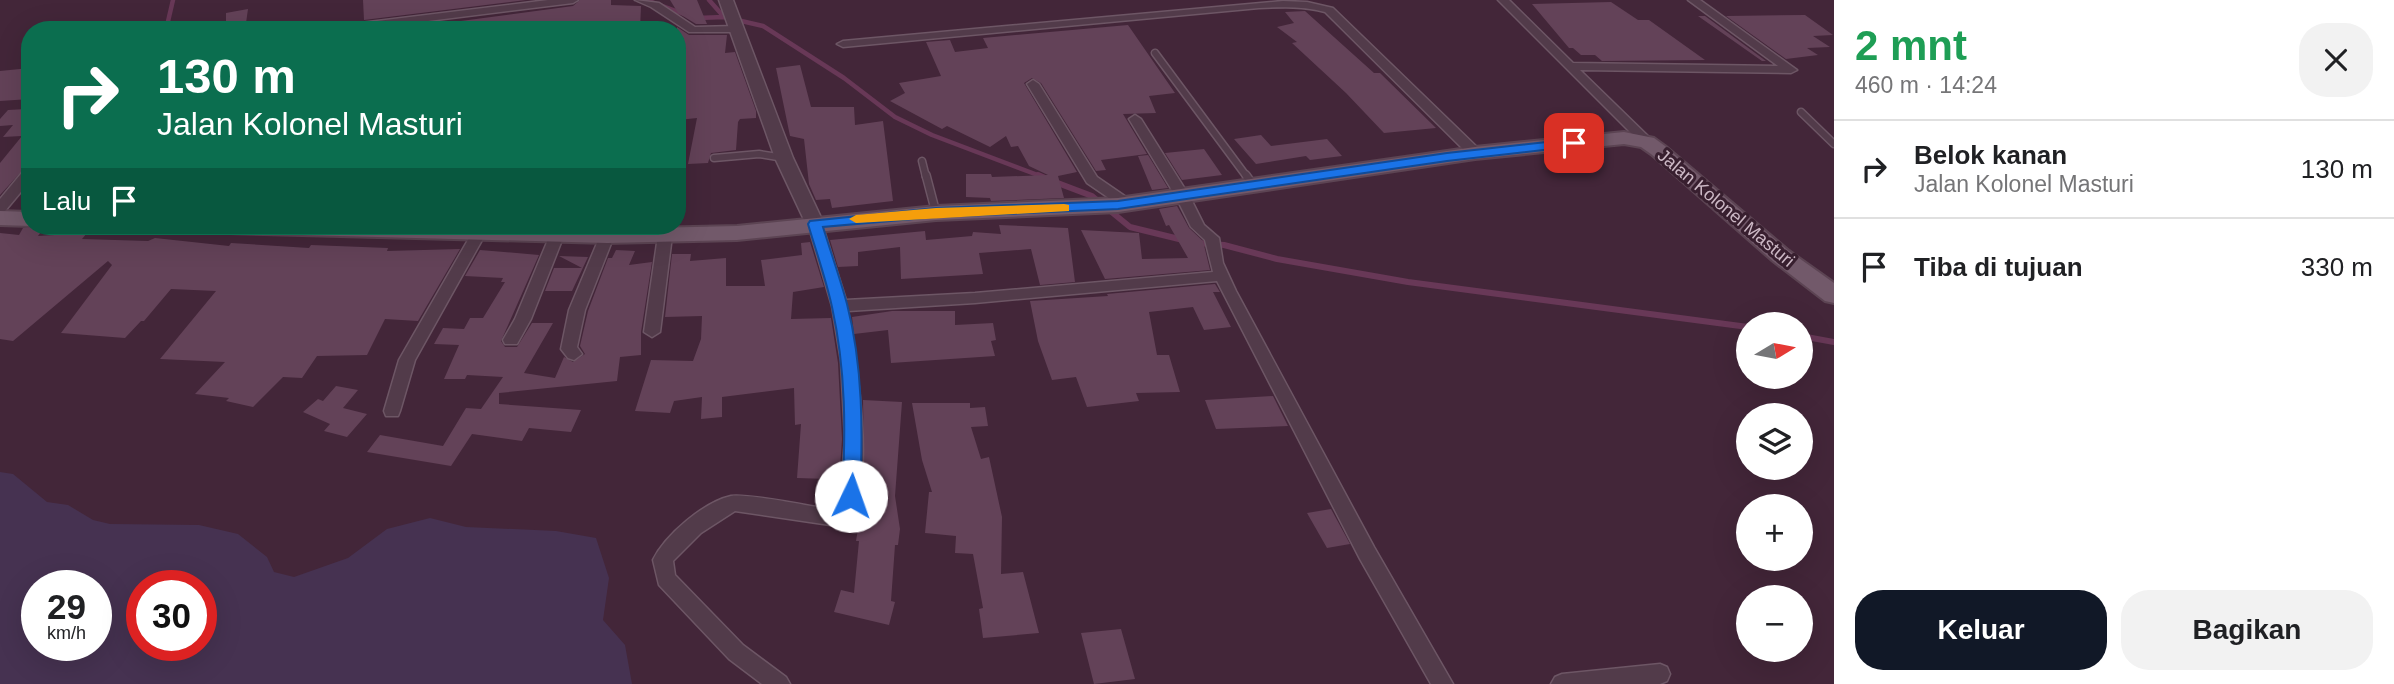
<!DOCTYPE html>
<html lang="id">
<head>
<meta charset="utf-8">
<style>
  :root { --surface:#fff; --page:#f2f2f2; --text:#202124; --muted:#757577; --line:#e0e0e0; --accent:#111827 }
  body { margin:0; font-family:Helvetica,sans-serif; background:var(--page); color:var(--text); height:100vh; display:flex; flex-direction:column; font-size:26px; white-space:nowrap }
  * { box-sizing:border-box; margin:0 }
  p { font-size:23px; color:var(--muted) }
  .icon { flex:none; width:38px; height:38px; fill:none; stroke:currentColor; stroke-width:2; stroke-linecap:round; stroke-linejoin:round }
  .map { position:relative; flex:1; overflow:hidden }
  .details { display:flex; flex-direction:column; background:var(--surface); width:560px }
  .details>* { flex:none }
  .banner { position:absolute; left:21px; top:21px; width:665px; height:214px; border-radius:28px; box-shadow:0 7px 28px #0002; background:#0b6e4f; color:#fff; overflow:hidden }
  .needle { width:46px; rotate:80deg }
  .buttons { position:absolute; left:1736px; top:312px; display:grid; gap:14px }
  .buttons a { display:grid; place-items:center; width:77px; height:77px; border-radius:50%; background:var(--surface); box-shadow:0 7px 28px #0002; font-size:35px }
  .speed { position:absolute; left:21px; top:570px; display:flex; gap:14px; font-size:35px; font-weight:700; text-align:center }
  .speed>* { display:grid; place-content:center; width:91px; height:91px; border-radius:50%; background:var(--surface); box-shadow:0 7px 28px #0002; line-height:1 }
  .speed small { font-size:18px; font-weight:400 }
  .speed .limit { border:10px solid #d22; background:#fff; color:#111 }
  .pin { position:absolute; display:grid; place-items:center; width:60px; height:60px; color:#fff; margin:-30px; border-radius:14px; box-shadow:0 4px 10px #0006 }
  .me { position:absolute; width:77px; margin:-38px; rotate:3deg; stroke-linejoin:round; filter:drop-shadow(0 0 5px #0008) }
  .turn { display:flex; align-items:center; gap:24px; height:147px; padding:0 21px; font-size:32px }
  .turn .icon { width:91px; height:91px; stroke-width:2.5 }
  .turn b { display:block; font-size:49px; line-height:60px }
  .then { display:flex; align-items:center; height:66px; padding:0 21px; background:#0003; gap:14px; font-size:26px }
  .round { display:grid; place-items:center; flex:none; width:74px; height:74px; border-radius:28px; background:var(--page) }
  .headline { display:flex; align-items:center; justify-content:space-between; height:119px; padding:0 21px }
  h1 { font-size:42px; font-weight:700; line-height:52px; color:#1e9e55 }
  .button { display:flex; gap:14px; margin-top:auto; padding:14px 21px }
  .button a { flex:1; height:80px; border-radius:28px; background:var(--accent); color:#fff; font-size:28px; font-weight:700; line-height:80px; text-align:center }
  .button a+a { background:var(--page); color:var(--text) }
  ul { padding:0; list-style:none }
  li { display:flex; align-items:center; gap:21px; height:98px; padding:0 21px; border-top:2px solid var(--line) }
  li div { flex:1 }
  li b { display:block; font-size:26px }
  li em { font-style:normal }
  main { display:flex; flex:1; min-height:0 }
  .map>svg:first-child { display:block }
  .green { fill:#463251; fill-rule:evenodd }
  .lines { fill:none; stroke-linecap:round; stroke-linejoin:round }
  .stream-far1 { stroke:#683857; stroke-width:4.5 }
  .stream { stroke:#683857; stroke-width:6 }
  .building { fill:#634258 }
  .service-far1-casing { stroke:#6d5665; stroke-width:9 }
  .service-casing { stroke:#6d5665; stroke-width:10 }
  .minor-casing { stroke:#6d5665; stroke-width:3 }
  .tertiary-casing { stroke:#6d5665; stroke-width:3 }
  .primary-casing { stroke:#5c4453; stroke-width:4 }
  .service-far1 { stroke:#523b4a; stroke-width:6 }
  .service { stroke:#523b4a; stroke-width:7 }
  .minor { fill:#523b4a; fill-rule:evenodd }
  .tertiary { fill:#523b4a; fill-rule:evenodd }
  .primary { fill:#72596a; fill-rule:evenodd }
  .route { fill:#1a73e8; stroke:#114b97; stroke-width:2 }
  .slow { fill:#f59e0b }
  .labels { text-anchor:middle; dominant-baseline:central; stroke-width:6; stroke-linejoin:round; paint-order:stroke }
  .street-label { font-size:18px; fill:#ccb8c5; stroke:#381f2f }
</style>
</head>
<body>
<main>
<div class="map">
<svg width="1834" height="684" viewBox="0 0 1834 684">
  <rect width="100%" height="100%" fill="#432639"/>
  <path class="green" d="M0 472 13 474 47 502 68 505 93 520 110 524 199 525 238 534 267 557 274 572 294 577 348 558 387 529 430 518 466 527 556 531 596 538 609 578 603 620 625 645 632 684H0ZM37 586H96V646H37ZM142 586H201V646H142Z"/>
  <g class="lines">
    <path class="stream-far1" d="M646 0 684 14
      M709 0 724 17 763 26 844 78 895 117 932 135 1043 177
      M698 18 724 17
      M166 30 173 0
      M311 30 334 27"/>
    <path class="stream" d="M1038 175 1045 178
      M1055 182 1092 196 1130 227 1183 240
      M1197 243 1224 245 1277 259 1408 282 1748 327
      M1801 336 1834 342"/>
  </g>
  <path class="building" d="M363 0H526L364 20Z
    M580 0H611V5L641 6 640 30H393L573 6Z
    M670 0H697L707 24H696L678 13Z
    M1611 2 1638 20H1649L1705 60 1602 61 1595 55H1581L1573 48H1569L1532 4Z
    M248 9 245 30H226V13Z
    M1305 11 1374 73H1380L1436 128 1384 133 1346 93 1292 43 1297 42 1277 27 1294 23 1285 12Z
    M1805 15 1833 35 1813 36 1830 47 1807 48 1818 55 1786 59 1726 16Z
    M1698 16H1705L1766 61H1762Z
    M1128 25 1175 93 1149 96 1156 113 1123 114 1147 154 1101 160 1106 170 1096 171 1041 83 1032 78 1024 83 1077 172 1058 176 1064 198 991 201 990 198 966 197V174H991L992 177 1048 175 1029 166 1018 146 1011 147 1006 136 990 147 947 126 942 129 890 101 905 93 899 83 941 76 926 42 950 40 955 52 988 48 983 38Z
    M677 27 689 35H727L725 53 735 52 756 111V118L740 119 738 122 736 150 711 153 708 163 688 164 697 118 678 120 681 89 677 72Z
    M800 65 811 107H854L855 125 883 121 893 201 832 208 830 199 816 200 809 184 804 139 790 136 776 68Z
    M30 68V99L0 101V71Z
    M30 105V162L0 195V163L22 136 3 137 13 125 0 126V119L8 110 26 109Z
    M1261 135 1271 146 1327 139 1342 156 1310 160 1306 156 1256 164 1234 139Z
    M1204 149 1222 175 1182 180 1165 153Z
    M1148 155 1168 188 1152 190 1138 156Z
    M1177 206 1189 228 1203 241 1210 270 1105 279 1081 230 1139 233 1142 259 1188 258 1169 225 1166 226 1159 209Z
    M999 225 1068 228 1075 282 1040 285 1031 249 979 253 983 274 901 279 900 247 858 252V266L838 267 830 240 925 231 926 240 972 236 973 232 1001 234Z
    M34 226H45L38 236 87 233 82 239 148 241 155 238 229 246 231 243 309 248 311 245 388 248 387 251 460 249 418 321 385 319 367 355 317 356 302 378 283 377 253 407 226 401 229 398 195 394 225 362 160 359 216 291 171 289 144 321H141L125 338 61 333 112 265 108 261 13 341 0 339V233L19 235 23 228Z
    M810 242 824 287 793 292 791 319 831 318 838 363 842 439 839 483H828V479L797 478 801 424 795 425 794 388 722 397V417L701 419 702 397 674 401 670 413 635 411 651 360 693 361 701 339 702 316 665 317 672 254H691L690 261 726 258V286H765L761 260 802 255 801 243Z
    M480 250 539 255 501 341 505 347H517L532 323H553L524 373 555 378 564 357 573 362 585 354 580 346 588 311 608 258H612L616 250 635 251 629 265 652 262 641 332V355L620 357 617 381 499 393V404L581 410 571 432 529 428 522 441 472 434 451 466 367 452 380 435 443 446 466 408 481 409 503 377 467 375 465 379H444L459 345 434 344 443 328 464 329 470 318H483L505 282H501L503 278 465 276Z
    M559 256 588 257 572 291H545L554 268H582Z
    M1215 284 1220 292H1213L1231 327 1204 330 1193 307 1149 312 1157 355H1169L1180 392 1136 393 1139 401 1087 407 1076 377 1052 380 1038 341 1030 301 1108 296 1107 294Z
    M892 311H955V325L993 323 996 340 991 341 995 356 891 363 888 330 854 334 852 317Z
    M336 386 358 390 343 408 367 414 347 437 324 431 330 424 303 412 318 399 323 401Z
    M1273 396 1288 426 1216 429 1205 400Z
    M863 400 902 402 895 496 900 529 898 545H895L891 601 895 602 889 625 834 612 841 590 854 593 859 541H856L859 523H865Z
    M912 403H970V408L985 407 988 426 971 427 981 459 989 457 1002 517 1001 574 1023 572 1039 633 983 638 979 609 983 608 973 554 955 553 956 536 925 533 929 492H932L922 460Z
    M1331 509 1350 544 1327 548 1307 513Z
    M1121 629 1135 679 1094 684 1081 633Z"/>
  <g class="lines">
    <g class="service-far1-casing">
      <path id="service-far1" d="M1155 53 1247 177
        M1801 112 1834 144
        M714 158 759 154 784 158
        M922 161 926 177"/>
    </g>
    <g class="service-casing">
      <path id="service" d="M926 175 936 213
        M1246 175 1253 185"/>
    </g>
    <g class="minor-casing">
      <path id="minor" d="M548 0H578L573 3 356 30H323L328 27Z
        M635 0 659 3 695 27 736 26 741 29 736 32H689L651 7Z
        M1498 0H1509L1573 63 1778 66 1688 0H1700L1797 70 1791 73 1580 70 1651 139V145H1643Z
        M1283 1 1307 2 1333 8 1480 150V156H1470L1325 12C1304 6 1282 7 1259 8L843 47 837 44 843 41Z
        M1033 80 1039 84 1097 177 1132 201 1134 204 1132 207H1122L1087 183 1027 84Z
        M1135 115 1141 119 1190 197 1204 225 1219 238 1223 263 1236 291 1374 547 1453 684H1431L1360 559 1217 281 975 303 848 311C856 358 874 471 853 512L830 525 735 511 701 533 673 561 675 575 743 645 786 677 790 684H762L729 659 659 585 653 560C665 535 704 502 731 496 746 493 809 506 828 509L840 502 845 439 841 361 832 306 808 224 815 220 822 224 846 300 975 293 1213 272 1205 240 1191 227 1176 197 1129 119Z
        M30 168V181L5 211 0 212V199L25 169Z
        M479 229 486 233 415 360 400 411 398 416H386L384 411 399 360 472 233Z
        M557 231 564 235 531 319 517 344H505L503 340 515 319 550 235Z
        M607 232 614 236 585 310 577 347 582 354 574 360 568 358 561 349 569 310 600 236Z
        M665 232 672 236 660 332 652 337 644 332 658 236Z
        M1660 664 1667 667 1670 674 1667 681 1660 684H1551L1555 677 1562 674Z"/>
    </g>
    <g class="tertiary-casing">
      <path id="tertiary" d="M719 0H733L793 158 824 224 822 228H808L806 224 775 158Z"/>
    </g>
    <g class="primary-casing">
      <path id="primary" d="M1624 132 1654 138 1665 146 1789 251 1834 283V303L1825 301 1773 261 1651 154 1641 147 1624 144 1475 159 1118 212 936 220 737 240 607 243 230 233 222 231 218 226H498L607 229 737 226 936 206 1118 198 1475 147Z
        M0 211 30 212 31 226 0 225Z"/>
    </g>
    <use href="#service-far1" class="service-far1"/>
    <use href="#service" class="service"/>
    <use href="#minor" class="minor"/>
    <use href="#tertiary" class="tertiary"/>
    <use href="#primary" class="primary"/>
  </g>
  <path class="route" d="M1574 139 1580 143 1578 146 1447 161 1118 209 936 217 823 227C831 253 840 278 847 304 863 366 863 432 860 496L858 501 851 504 845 501 842 496C846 433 846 370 832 307 826 279 816 251 808 224L810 221 936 208 1118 201 1447 153Z"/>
  <path class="slow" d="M1064 204 1069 205V211L856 223 849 219 856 215 936 208Z"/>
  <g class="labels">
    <g class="street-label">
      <text transform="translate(1726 208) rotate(40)">Jalan Kolonel Masturi</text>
    </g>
  </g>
</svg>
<div class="buttons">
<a><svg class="needle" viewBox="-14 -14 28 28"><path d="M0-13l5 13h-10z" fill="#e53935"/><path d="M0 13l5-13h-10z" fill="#757577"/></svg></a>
<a><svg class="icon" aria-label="layers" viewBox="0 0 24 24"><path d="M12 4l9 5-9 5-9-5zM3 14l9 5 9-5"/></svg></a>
<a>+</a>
<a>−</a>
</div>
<div class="speed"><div>29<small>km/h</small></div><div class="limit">30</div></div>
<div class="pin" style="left:1574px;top:143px;background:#d93025"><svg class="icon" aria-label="arrive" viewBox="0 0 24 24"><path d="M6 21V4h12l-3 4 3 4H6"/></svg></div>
<svg class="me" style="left:851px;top:496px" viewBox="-20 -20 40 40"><circle r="19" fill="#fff"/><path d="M0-13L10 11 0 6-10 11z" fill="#1a73e8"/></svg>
<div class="banner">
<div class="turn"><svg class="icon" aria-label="right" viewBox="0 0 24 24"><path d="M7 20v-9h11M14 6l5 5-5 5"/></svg><div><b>130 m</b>Jalan Kolonel Masturi</div></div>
<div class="then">Lalu<svg class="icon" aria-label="arrive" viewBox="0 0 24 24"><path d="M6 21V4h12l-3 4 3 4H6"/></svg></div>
</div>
</div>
<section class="details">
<div class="headline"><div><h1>2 mnt</h1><p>460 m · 14:24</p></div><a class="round"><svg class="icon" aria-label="close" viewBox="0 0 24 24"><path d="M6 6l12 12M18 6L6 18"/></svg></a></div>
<ul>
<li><svg class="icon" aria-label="right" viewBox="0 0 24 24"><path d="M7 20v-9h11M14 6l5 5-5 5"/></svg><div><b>Belok kanan</b><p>Jalan Kolonel Masturi</p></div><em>130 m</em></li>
<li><svg class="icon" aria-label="arrive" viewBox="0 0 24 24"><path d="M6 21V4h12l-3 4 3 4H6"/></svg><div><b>Tiba di tujuan</b></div><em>330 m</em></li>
</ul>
<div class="button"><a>Keluar</a><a>Bagikan</a></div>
</section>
</main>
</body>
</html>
